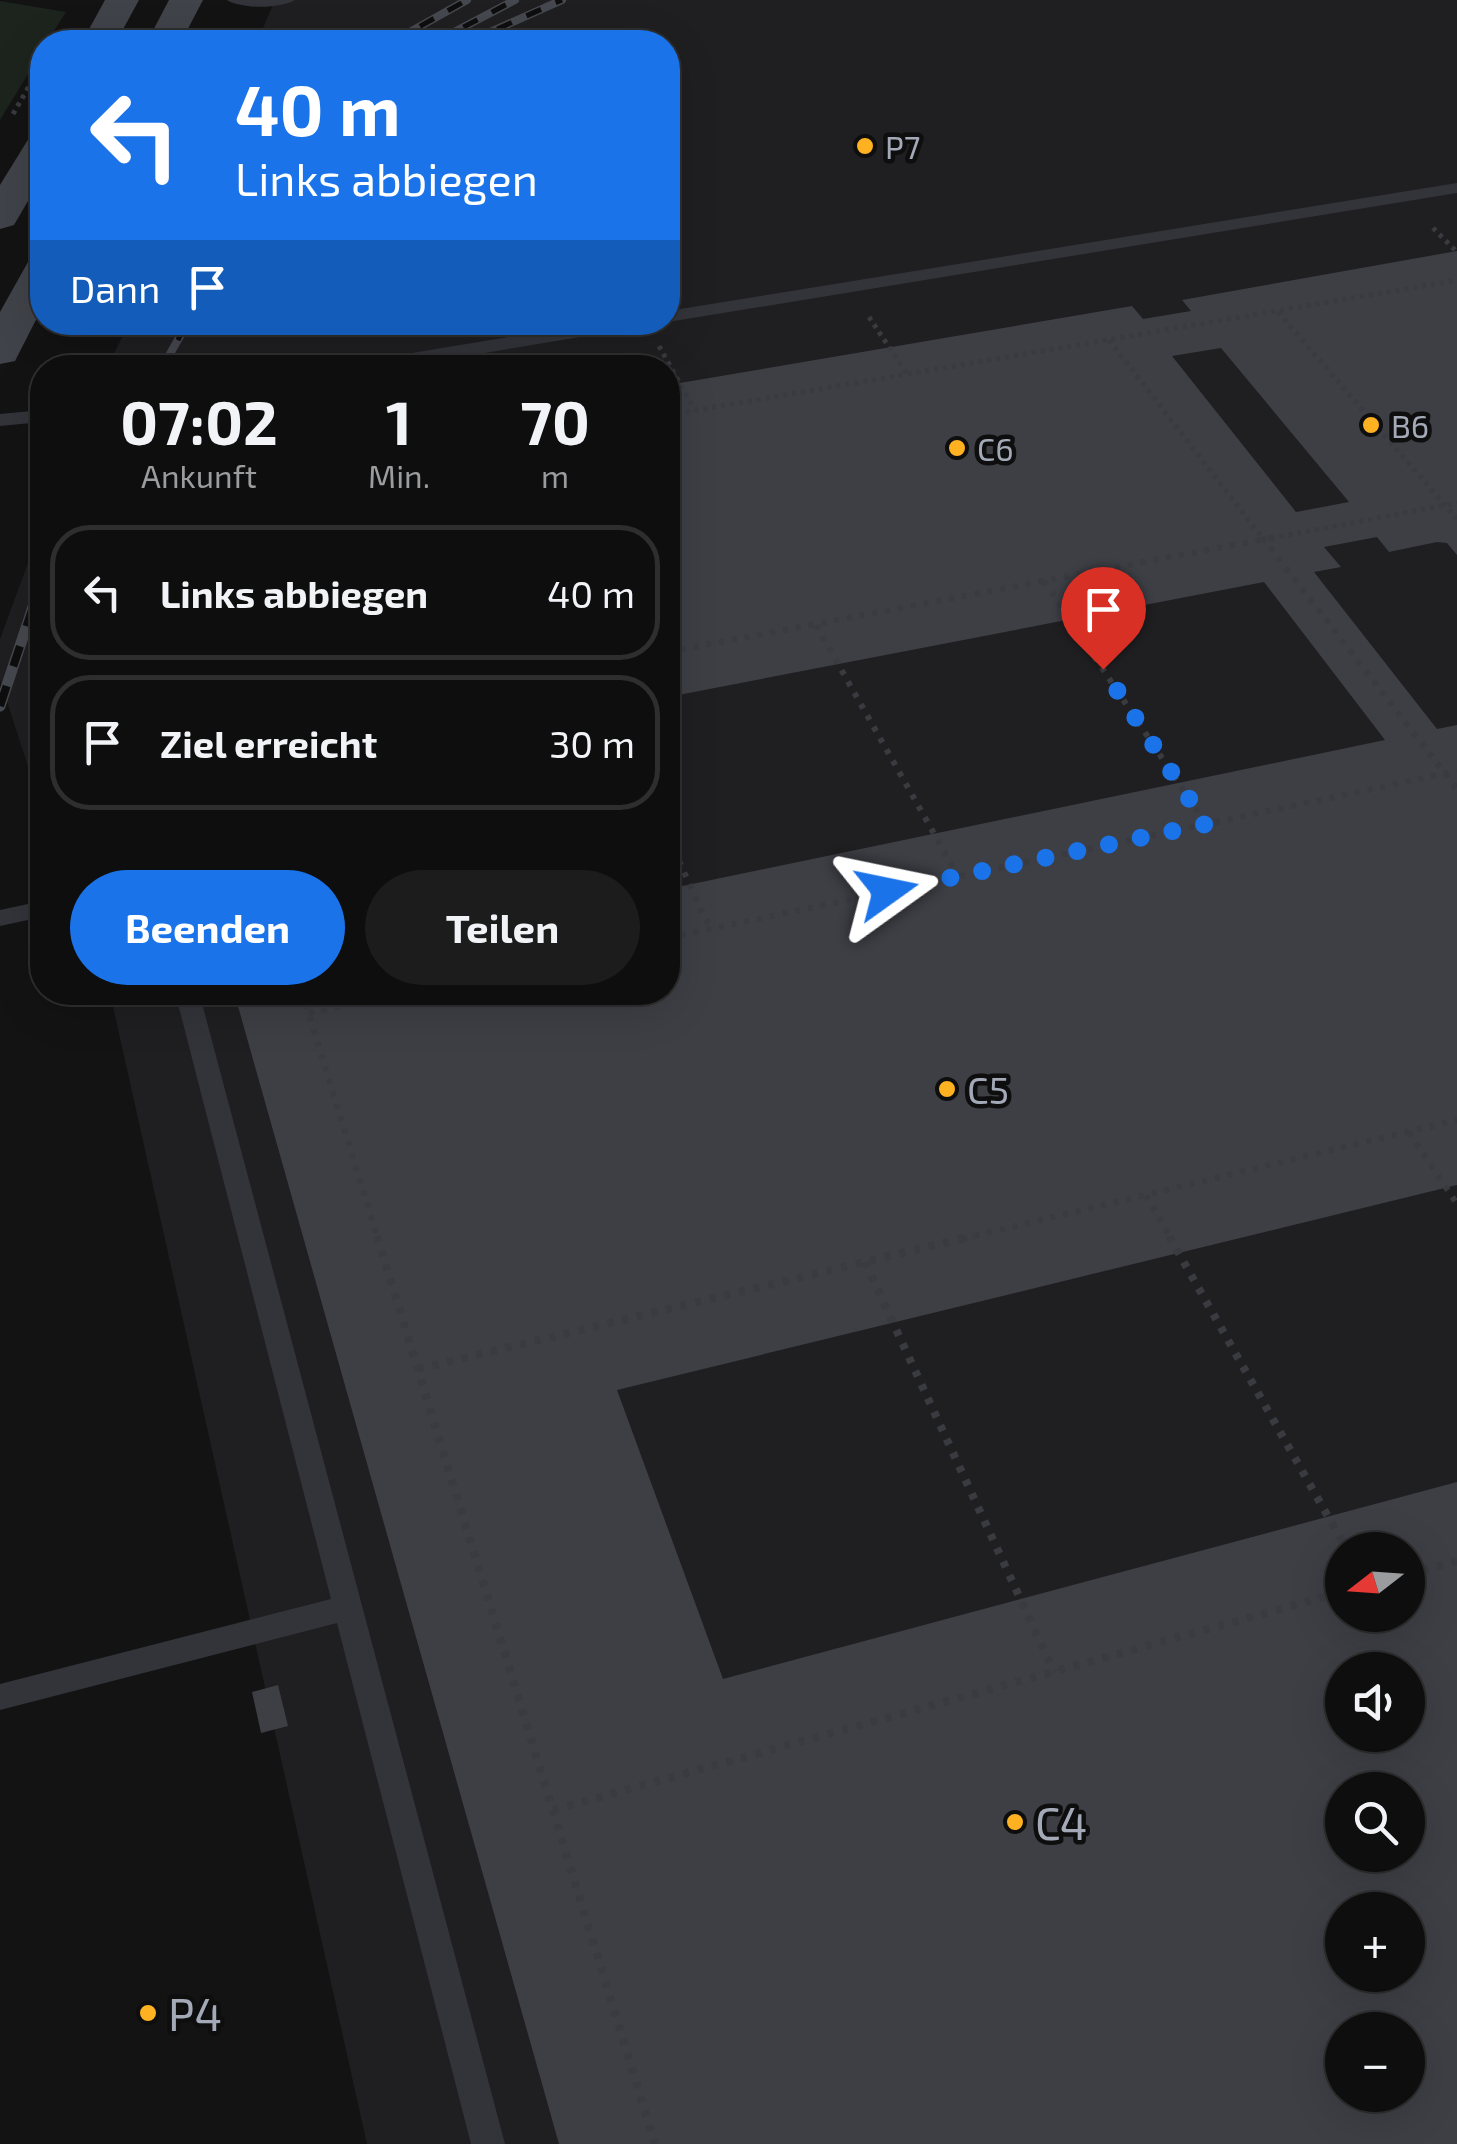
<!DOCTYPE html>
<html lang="de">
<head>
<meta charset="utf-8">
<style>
  :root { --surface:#0e0e0f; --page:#1c1c1d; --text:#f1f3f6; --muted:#9b9c9e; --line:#2e2e2f; --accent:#1a73e8 }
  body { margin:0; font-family:"Exo 2",sans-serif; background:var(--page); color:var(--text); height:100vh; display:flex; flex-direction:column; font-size:38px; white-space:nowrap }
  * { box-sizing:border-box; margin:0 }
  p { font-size:32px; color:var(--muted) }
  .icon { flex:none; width:55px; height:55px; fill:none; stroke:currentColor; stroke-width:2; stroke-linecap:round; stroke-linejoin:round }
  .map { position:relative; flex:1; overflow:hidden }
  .sheet { position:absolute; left:30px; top:355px; width:650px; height:650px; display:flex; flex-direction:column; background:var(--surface); border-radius:40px; box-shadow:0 10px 40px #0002,0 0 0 2px var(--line) }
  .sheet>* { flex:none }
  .hud { position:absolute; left:30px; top:30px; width:650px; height:305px; border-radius:40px; box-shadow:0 10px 40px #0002,0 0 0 2px var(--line); background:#1a73e8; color:#fff; overflow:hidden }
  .needle { width:65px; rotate:253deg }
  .fabs { position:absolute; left:1325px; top:1532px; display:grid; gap:20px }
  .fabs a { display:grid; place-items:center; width:100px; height:100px; border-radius:50%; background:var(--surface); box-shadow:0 10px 40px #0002,0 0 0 2px var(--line); font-size:50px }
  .pin { position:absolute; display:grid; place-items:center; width:85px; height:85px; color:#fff; margin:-102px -42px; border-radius:50% 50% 50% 0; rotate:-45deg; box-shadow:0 0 10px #0007 }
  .pin .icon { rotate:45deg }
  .me { position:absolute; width:110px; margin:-55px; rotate:78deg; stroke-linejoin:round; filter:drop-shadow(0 0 8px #0008) }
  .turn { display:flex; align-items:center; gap:35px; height:210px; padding:0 40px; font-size:45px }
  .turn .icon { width:130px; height:130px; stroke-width:2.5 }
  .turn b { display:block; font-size:70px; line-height:85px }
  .then { display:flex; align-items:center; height:95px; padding:0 40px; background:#0003; gap:20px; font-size:38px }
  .eta { display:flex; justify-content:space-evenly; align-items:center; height:170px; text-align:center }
  .eta b { font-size:60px; font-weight:700; line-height:70px }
  .button { display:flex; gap:20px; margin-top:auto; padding:20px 40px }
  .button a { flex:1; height:115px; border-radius:60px; background:var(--accent); color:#fff; font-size:40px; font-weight:700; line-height:115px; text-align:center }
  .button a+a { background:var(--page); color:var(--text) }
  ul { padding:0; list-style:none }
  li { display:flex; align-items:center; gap:30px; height:135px; margin:0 20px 15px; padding:0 20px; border:5px solid var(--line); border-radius:40px }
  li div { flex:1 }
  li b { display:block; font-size:38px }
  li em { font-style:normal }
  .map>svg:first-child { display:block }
  .built { fill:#1f1f21; fill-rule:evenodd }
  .green { fill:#1c241d }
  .building { fill:#3e3f45; fill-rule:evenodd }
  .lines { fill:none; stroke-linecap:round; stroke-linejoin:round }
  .path-far2 { stroke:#393b41; stroke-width:5; stroke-dasharray:4 5; stroke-linecap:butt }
  .path-far1 { stroke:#393b41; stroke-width:6; stroke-dasharray:5 8; stroke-linecap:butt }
  .path { stroke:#393b41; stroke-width:8; stroke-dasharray:6 9; stroke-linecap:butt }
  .service { fill:#33343a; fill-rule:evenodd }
  .secondary { fill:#41434a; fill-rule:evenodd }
  .rail-far1-casing { stroke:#46484f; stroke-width:8 }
  .rail-casing { stroke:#46484f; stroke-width:11 }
  .rail-far1 { stroke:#0e0e0f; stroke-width:5; stroke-dasharray:16; stroke-linecap:butt }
  .rail { stroke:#0e0e0f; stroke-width:8; stroke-dasharray:21; stroke-linecap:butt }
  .route { stroke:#1a73e8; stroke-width:18; stroke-dasharray:0 32.4 }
  .poi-dot { fill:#feb121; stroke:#0e0e0f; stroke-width:4 }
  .labels { text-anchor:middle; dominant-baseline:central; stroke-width:9; stroke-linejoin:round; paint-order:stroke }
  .far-poi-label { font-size:32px; fill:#a3a9b6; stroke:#0e0e0f; text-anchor:start }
  .poi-label { font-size:38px; fill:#a3a9b6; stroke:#0e0e0f; text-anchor:start }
  .near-poi-label { font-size:45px; fill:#a3a9b6; stroke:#0e0e0f; text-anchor:start }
</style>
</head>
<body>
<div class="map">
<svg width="1457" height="2144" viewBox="0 0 1457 2144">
  <rect width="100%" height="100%" fill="#131314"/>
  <path class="built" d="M275 0H1457V2144H367L110 993 668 992V368H107L129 323 668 322V42H257ZM1342 1550H1408V1615H1342ZM1342 1670H1408V1735H1342ZM1342 1790H1408V1855H1342ZM1342 1910H1408V1975H1342ZM1342 2030H1408V2095H1342Z
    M42 525V800H39L0 680V639Z"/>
  <path class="green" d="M0 1 66 12 47 42H42V51L0 120Z"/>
  <path class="building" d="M1457 251V555L1447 543 1437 542 1389 552 1377 537 1324 547 1341 567 1314 572 1437 729 1457 725V1185L617 1390 723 1679 1457 1482V2144H559L234 992H668V889L1385 740 1264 582 668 697V385L1132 306 1143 319 1191 311 1182 300ZM1221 348 1349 502 1296 512 1172 356ZM1342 1550H1408V1615H1342ZM1342 1670H1408V1735H1342ZM1342 1790H1408V1855H1342ZM1342 1910H1408V1975H1342ZM1342 2030H1408V2095H1342Z
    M278 1685 288 1726 261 1733 252 1692Z"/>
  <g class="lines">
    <path class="path-far2" d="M13 114 42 64
      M1433 228 1457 252
      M1278 312 1457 519
      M869 317 907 374
      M1109 340 1264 540
      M659 346 695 411
      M668 415 1457 280
      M1262 540 1457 503"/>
    <path class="path-far1" d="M1262 537 1457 789
      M1044 581 1206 824
      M816 625 958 876
      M668 652 1276 537
      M668 837 710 929
      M668 938 1457 771
      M302 992 378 1239
      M309 1013 410 992
      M1409 1132 1457 1204
      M1146 1195 1171 1239
      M962 1239 1457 1120"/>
    <path class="path" d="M377 1236 655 2144
      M1169 1236 1347 1550
      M865 1262 1054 1672
      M418 1369 973 1236
      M1408 1574 1457 1561
      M553 1810 1342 1592"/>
    <path class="service" d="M227 0H295C281 9 241 9 227 0Z
      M1457 183V193L668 322V311Z
      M598 322H643L634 328 395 368H349L358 362Z
      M42 410V422L0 426V414Z
      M42 901V917L0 926V910Z
      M175 992H199L505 2144H471L337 1623 0 1710V1684L331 1599Z"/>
    <path class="secondary" d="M105 0H139L116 42H82Z
      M169 0H203L181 42H147Z
      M42 135V177L14 225 0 229V185L29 138Z
      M42 258V308L15 361 0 364V312L28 262Z"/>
    <g class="rail-far1-casing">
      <path id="rail-far1" d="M392 42 467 0
        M435 42 515 0
        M468 42 562 0
        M162 368 188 322"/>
    </g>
    <g class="rail-casing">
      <path id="rail" d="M0 706 42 580"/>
    </g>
    <use href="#rail-far1" class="rail-far1"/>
    <use href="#rail" class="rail"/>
  </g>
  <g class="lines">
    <path class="route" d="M887 891 1206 824 1103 669"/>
  </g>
  <g class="poi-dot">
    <circle cx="865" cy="146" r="10"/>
    <circle cx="1371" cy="425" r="10"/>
    <circle cx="957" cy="448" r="10"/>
    <circle cx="947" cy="1089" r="10"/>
    <circle cx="1015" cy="1822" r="10"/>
    <circle cx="148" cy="2013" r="10"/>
  </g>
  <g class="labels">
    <g class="far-poi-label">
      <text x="885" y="146">P7</text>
      <text x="1391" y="425">B6</text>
      <text x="977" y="448">C6</text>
    </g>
    <g class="poi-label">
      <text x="967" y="1089">C5</text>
    </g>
    <g class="near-poi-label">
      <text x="1035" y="1822">C4</text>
      <text x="168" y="2013">P4</text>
    </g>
  </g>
</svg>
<div class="fabs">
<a><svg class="needle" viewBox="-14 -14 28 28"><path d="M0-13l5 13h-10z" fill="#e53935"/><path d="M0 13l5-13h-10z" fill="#9b9c9e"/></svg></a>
<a><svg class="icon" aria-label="sound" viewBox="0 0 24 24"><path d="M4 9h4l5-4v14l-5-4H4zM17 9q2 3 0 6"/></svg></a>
<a><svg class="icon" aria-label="search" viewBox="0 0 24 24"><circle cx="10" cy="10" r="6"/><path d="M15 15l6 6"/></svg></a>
<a>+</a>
<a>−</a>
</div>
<div class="pin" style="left:1103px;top:669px;background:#d93025"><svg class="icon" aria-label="arrive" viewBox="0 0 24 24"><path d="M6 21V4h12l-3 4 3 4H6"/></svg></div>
<svg class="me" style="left:887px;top:891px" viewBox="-20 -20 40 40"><path d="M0-17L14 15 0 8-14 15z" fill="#1a73e8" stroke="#fff" stroke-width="4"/></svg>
<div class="hud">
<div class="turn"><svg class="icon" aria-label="left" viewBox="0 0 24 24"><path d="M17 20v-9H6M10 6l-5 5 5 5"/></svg><div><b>40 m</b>Links abbiegen</div></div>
<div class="then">Dann<svg class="icon" aria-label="arrive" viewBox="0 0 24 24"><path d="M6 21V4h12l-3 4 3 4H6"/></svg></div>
</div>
<section class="sheet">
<div class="eta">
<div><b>07:02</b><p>Ankunft</p></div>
<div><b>1</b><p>Min.</p></div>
<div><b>70</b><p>m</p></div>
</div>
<ul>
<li><svg class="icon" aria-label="left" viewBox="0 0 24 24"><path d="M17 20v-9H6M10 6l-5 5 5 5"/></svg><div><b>Links abbiegen</b></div><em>40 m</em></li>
<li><svg class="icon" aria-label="arrive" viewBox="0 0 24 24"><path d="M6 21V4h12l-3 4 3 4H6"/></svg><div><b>Ziel erreicht</b></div><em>30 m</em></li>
</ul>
<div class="button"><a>Beenden</a><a>Teilen</a></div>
</section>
</div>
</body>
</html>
